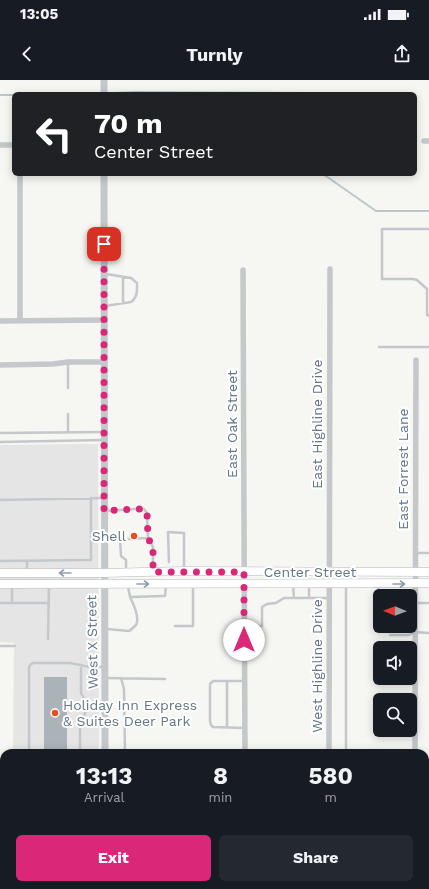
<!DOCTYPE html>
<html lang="en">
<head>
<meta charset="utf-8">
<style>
  :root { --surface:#171b24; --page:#242831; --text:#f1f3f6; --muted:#9ea1a6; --accent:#db2777 }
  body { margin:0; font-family:"Work Sans",sans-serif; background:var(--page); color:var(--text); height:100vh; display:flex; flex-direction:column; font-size:15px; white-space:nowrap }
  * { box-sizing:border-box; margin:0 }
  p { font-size:13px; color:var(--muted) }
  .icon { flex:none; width:22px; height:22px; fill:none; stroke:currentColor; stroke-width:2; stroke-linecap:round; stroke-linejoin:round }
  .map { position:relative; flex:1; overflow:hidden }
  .side { position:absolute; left:0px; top:669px; width:429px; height:140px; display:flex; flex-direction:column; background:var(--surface); border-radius:12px 12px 0 0; box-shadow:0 2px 10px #0003 }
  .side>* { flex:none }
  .banner { position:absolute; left:12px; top:12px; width:405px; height:84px; border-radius:6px; box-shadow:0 2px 10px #0003; background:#202124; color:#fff; overflow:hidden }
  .needle { width:26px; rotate:271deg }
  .controls { position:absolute; left:373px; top:509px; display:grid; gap:8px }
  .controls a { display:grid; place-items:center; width:44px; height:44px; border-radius:6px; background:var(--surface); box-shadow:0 2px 10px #0003; font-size:20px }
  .pin { position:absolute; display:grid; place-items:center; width:34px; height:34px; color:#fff; margin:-17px; border-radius:8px; box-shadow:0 2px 6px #0006 }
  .me { position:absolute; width:44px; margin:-22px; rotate:0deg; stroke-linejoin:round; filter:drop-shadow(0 0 3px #0008) }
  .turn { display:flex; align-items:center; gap:14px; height:84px; padding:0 16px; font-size:18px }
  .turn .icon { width:52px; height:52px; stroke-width:2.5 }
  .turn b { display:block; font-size:28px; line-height:34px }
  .eta { display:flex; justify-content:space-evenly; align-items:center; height:68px; text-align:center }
  .eta b { font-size:24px; font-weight:700; line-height:28px }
  .button { display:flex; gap:8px; margin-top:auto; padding:8px 16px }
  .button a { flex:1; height:46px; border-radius:6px; background:var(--accent); color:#fff; font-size:16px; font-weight:700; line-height:46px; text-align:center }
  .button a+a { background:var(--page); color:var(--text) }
  .status { display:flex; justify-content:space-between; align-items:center; height:28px; padding:0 20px; background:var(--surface); direction:ltr }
  .status svg { height:11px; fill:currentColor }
  header { display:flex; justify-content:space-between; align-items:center; height:52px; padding:0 16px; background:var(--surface); font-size:18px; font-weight:700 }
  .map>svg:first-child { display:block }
  .built { fill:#e4e5e4 }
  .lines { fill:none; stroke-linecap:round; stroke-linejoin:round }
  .stream { stroke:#bac7cb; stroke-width:2 }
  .building { fill:#aab3b8 }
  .secondary-casing { stroke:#b4babe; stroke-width:9 }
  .service { stroke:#c4c8cb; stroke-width:2.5 }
  .minor { stroke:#c4c8cb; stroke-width:5.5 }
  .tertiary { stroke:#c4c8cb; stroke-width:7 }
  .secondary { stroke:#fff; stroke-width:8 }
  .oneway { stroke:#92a0aa }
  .route { stroke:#db2777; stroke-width:7; stroke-dasharray:0 12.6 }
  .poi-dot { fill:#eb4d1f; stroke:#fff; stroke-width:1.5 }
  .labels { text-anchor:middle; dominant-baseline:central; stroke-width:4; stroke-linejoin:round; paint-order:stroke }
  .street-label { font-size:14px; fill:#647785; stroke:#fff }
  .poi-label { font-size:14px; fill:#647785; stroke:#fff; text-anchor:end }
</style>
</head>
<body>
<div class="status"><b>13:05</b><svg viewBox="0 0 49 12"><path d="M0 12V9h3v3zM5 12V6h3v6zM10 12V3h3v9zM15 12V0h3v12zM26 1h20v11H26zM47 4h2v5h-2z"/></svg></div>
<header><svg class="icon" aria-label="back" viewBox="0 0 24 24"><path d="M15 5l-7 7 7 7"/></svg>Turnly<svg class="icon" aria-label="share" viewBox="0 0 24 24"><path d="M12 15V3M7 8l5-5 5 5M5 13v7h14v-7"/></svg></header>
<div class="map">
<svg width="429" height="809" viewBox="0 0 429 809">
  <rect width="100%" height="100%" fill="#f6f6f3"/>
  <path class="built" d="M98 364 99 673H13L14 563 0 562V365Z"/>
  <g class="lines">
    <path class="stream" d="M114 13 135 12 308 13 309 14
      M0 15H14
      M323 94 376 131H429"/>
  </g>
  <path class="building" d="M44 597H67V669H44Z"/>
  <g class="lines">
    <g class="secondary-casing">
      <path id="secondary" d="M0 493H104L184 491 429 492
        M0 504 429 503"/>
    </g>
    <path class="service" d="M429 149H382V199H413L417 200 427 209V235L429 236
      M123 223V197
      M105 226 131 222C138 217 137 210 137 203L131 198 106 194
      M379 267H429
      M68 308V283
      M0 353 104 352
      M68 353V334
      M0 362 104 360
      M0 420 103 418
      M105 431 135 429H144L147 433 148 458 153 467V490
      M106 459 120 460 121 476 126 480V490
      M120 460 128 459 148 458
      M416 473H429
      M0 481 91 480V418
      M169 482 168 452 184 453V489
      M27 492V481
      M309 504V518
      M378 504 379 518 380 520
      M12 505V523
      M293 505 294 518
      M128 506 130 517 163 516H165L166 505
      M0 523H49
      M410 523H429
      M175 546H193V505
      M245 546H262V527L267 524 276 523 284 518H329
      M107 549 129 551C131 550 134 547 136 545 140 538 133 523 130 517
      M390 555H409L415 552 429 553
      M48 559 49 504
      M0 566H15
      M106 598 165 599
      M121 598 124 609 125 673
      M244 601H213L210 604V641L211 645 213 647 245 648
      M227 648V601
      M29 673V588L30 585 33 583H70L90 587H104
      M80 673V639L85 634 86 622 81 613V585
      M346 673V504
      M346 809V805"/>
    <path class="minor" d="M424 61H429
      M0 65H14
      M243 190 245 673
      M0 241 104 240
      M20 241V94
      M0 285 53 284 68 282H104
      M329 673 330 189
      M415 673 416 280
      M425 765 429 766
      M0 767H4
      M245 805V809"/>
    <path class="tertiary" d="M104 0V14
      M104 94 105 673
      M105 809V805"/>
    <use href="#secondary" class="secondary"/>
  </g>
  <defs><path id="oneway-shaft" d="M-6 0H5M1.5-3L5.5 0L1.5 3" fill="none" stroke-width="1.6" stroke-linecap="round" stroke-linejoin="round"/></defs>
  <g class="oneway">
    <use href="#oneway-shaft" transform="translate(65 493) rotate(-180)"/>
    <use href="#oneway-shaft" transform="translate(143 504)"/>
    <use href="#oneway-shaft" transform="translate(399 504)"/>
  </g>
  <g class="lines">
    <path class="route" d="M104 164V431L135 429H144L147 433 148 458 153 467V492H244V560"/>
  </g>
  <g class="poi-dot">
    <circle cx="134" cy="456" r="4"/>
    <circle cx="55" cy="633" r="4"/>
  </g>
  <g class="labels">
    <g class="street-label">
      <text transform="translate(232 344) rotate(-90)">East Oak Street</text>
      <text transform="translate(317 344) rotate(-90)">East Highline Drive</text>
      <text transform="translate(403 389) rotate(-90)">East Forrest Lane</text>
      <text x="310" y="492">Center Street</text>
      <text transform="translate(92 562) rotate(-91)">West X Street</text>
      <text transform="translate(317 586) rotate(-90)">West Highline Drive</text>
    </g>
    <g class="poi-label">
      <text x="126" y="456">Shell</text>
      <text x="63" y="625" text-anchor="start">Holiday Inn Express<tspan x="63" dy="16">&amp; Suites Deer Park</tspan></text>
    </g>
  </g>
</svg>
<div class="controls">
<a><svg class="needle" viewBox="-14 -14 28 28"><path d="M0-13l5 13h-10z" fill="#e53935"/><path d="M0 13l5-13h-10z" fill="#9ea1a6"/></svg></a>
<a><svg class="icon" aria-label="sound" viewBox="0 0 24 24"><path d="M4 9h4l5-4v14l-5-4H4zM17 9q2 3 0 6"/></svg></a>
<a><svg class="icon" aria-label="search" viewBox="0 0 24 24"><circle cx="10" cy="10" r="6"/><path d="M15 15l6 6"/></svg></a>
</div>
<div class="pin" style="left:104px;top:164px;background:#d93025"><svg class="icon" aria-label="arrive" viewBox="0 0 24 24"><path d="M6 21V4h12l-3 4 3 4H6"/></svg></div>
<svg class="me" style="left:244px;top:560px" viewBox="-20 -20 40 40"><circle r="19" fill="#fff"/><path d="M0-13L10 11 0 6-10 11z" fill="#db2777"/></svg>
<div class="banner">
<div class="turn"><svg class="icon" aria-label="left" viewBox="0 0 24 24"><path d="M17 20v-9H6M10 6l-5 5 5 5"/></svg><div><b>70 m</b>Center Street</div></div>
</div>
<section class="side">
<div class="eta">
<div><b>13:13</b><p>Arrival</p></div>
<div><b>8</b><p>min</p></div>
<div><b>580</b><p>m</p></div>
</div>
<div class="button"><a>Exit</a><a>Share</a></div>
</section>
</div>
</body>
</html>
